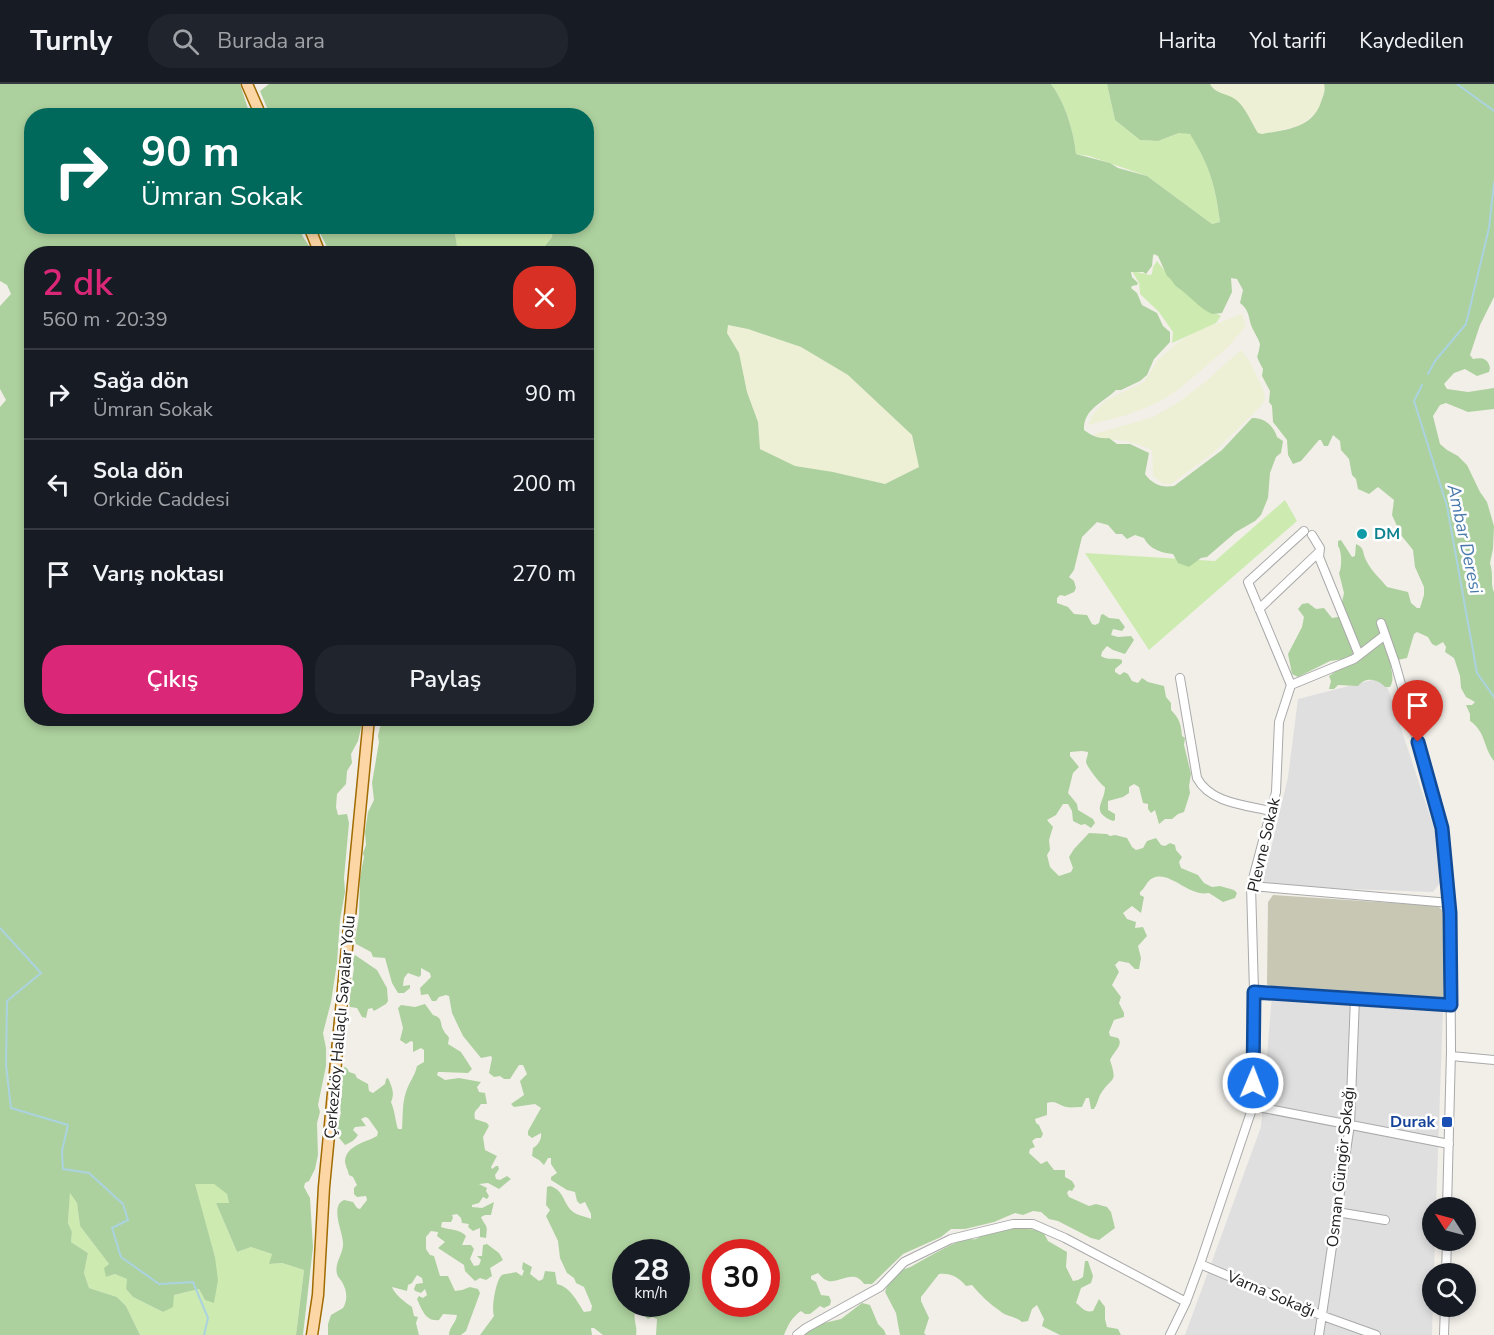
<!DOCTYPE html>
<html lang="tr">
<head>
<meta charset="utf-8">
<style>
  :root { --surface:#171b24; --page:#20242c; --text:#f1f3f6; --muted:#9ea1a6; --line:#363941; --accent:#db2777 }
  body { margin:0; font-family:"Nunito Sans",sans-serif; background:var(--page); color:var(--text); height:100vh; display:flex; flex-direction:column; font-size:22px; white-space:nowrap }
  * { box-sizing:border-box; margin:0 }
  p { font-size:20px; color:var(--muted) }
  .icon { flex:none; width:33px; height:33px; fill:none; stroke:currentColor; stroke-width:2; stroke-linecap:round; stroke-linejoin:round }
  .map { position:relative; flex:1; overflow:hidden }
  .drawer { position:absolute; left:24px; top:162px; width:570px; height:480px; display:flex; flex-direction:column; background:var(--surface); border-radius:24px; box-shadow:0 3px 9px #0003 }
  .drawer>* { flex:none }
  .banner { position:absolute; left:24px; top:24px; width:570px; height:126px; border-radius:24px; box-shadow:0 3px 9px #0003; background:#00695c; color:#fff; overflow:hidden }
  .needle { width:39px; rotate:306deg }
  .tools { position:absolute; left:1422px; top:1113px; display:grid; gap:12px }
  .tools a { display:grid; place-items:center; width:54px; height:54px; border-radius:50%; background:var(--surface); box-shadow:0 3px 9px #0003; font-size:30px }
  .speed { position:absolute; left:612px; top:1155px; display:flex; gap:12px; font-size:30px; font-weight:700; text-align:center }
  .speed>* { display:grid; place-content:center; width:78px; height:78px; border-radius:50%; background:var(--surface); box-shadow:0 3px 9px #0003; line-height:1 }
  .speed small { font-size:15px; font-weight:400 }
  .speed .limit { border:9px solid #d22; background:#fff; color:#111 }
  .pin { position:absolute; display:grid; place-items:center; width:51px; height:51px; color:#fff; margin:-62px -26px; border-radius:50% 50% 50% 0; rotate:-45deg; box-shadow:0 0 6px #0007 }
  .pin .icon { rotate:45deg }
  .me { position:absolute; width:66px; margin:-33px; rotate:1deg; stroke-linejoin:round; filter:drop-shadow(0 0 4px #0008) }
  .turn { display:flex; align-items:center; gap:21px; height:126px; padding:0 18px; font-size:27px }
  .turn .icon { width:78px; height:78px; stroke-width:2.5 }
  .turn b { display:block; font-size:42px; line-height:51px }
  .round { display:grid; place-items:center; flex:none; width:63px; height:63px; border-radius:24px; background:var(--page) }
  .headline { display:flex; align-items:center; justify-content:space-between; height:102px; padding:0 18px }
  h1 { font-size:36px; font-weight:600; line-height:45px; color:var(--accent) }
  .button { display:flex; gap:12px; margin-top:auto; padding:12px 18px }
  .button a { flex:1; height:69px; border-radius:24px; background:var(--accent); color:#fff; font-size:24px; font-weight:600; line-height:69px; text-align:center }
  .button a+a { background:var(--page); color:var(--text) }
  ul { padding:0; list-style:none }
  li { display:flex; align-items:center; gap:18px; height:90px; padding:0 18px; border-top:2px solid var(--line) }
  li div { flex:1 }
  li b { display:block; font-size:22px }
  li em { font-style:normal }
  header { display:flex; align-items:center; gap:36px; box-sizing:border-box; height:84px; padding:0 30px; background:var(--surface); border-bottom:2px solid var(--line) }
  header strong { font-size:28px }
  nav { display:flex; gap:33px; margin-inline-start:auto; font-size:21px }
  .search { width:420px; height:54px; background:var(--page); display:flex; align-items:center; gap:15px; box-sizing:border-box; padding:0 21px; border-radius:24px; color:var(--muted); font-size:22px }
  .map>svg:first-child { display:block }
  .residential { fill:#e0dfdf }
  .construction { fill:#c7c7b4 }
  .farmland { fill:#eef0d5 }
  .grass { fill:#cdebb0 }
  .forest { fill:#add19e; fill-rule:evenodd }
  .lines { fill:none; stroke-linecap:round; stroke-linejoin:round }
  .stream { stroke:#aad3df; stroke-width:2 }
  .minor-casing { stroke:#a9a9a9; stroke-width:10 }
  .major-casing { stroke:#a06b00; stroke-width:13 }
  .minor { stroke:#fff; stroke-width:8 }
  .major { stroke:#fcd6a4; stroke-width:10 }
  .route-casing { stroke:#114b97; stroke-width:15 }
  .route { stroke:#1a73e8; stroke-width:10 }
  .culture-dot { fill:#0f9aa8; stroke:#fff; stroke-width:2 }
  .transit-dot { fill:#1a4fb4; stroke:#fff; stroke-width:2 }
  .labels { text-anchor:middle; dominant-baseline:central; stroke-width:5; stroke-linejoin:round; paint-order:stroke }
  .culture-label { font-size:16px; font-weight:bold; fill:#0d838f; stroke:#fff; text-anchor:start }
  .street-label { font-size:16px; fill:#222; stroke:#fff }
  .transit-label { font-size:16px; font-weight:bold; fill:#164399; stroke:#fff; text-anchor:end }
  .water-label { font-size:18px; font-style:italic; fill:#4a7aab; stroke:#fff }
</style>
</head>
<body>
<header>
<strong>Turnly</strong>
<div class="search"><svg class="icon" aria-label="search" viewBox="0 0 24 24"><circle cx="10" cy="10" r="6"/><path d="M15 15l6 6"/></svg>Burada ara</div>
<nav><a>Harita</a><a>Yol tarifi</a><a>Kaydedilen</a></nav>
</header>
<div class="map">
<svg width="1494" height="1251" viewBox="0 0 1494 1251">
  <rect width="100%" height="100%" fill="#f2efe9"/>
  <path class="residential" d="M1384 593 1435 747 1440 799 1433 808 1262 802 1288 693 1298 615Z
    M1272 911 1443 926 1436 1123 1432 1124V1156L1435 1157 1432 1251H1185L1261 1043Z"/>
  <path class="construction" d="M1273 811 1438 822 1446 830 1443 913 1438 918 1273 907 1267 900 1268 818Z"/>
  <path class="farmland" d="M1210 0H1324L1325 5 1318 27 1300 42 1262 51 1258 49 1242 22 1234 15 1212 5Z
    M1242 230 1246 242 1227 264 1178 306 1157 319 1127 331 1088 341 1093 330 1106 316 1144 298 1158 276 1177 259 1194 248Z
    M728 241 748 245 801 263 848 291 912 351 919 383 885 400 833 388 795 382 760 365 758 338 747 308 739 269 727 249Z
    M1241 266 1250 278 1263 305 1265 314 1262 321 1213 369 1171 400H1163L1153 392 1152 367 1148 364 1127 357 1098 354 1094 350 1153 333 1180 317 1206 297Z"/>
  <path class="grass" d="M1051 0H1107L1115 36 1140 56 1158 57 1179 49H1190C1210 83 1215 100 1220 138L1212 140 1147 92 1089 72 1076 70C1074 48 1065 18 1051 0Z
    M454 143H553L552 153 545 162 551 169H535L534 164 505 165V169H458Z
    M1157 177C1174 200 1196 219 1221 232L1216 239 1172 259 1173 248 1159 228 1140 210 1139 199 1132 187 1150 191 1152 190 1153 183Z
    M1285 416 1297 437 1149 566 1085 469 1215 477Z
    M194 1100H214L227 1109 229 1119H216L237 1168 251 1163 272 1170 270 1180 282 1179 304 1186 296 1251H140L126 1222 117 1213 89 1204 84 1189 88 1169 71 1158 72 1148 68 1139 70 1108 77 1119 80 1142 109 1180 106 1193 115 1190 128 1195 126 1205 133 1213 163 1228 174 1211 199 1205 205 1216 215 1173Z"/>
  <path class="forest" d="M0 0H240L250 31 32 32V142L299 143 303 153 314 169 32 170V634L363 635 358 657 351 670 352 679 347 687 346 700 337 710 336 723 338 731 347 730 349 739 344 794 345 808 340 836 337 879 331 918 323 949 326 964V982L318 1021 320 1028 317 1039 318 1071 315 1085 309 1097 305 1099 304 1103 310 1114 313 1163 303 1251H296L304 1186 282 1179 269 1180 272 1170 251 1163 237 1168 216 1119H229L227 1110 214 1100H195L215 1173 218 1196 214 1219 205 1216 199 1205 174 1211 173 1223 163 1228 133 1213 126 1205 127 1195 115 1190 106 1193 104 1184 109 1180 80 1142 77 1119 70 1109 68 1139 72 1148 71 1158 88 1169 84 1189 89 1204 117 1213 126 1222 140 1251H0V323L6 316 0 305V222L11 210 7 201 0 197Z
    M269 0H1051C1065 18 1074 48 1076 70L1110 79 1118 84 1147 92 1212 140 1220 138C1215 100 1210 83 1190 50L1179 49 1158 57 1140 56 1115 36 1107 0H1210C1215 10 1226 9 1235 15 1245 22 1251 38 1258 49L1262 50C1285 46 1313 44 1321 18 1323 12 1326 7 1324 0H1494V213L1480 241 1470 271 1473 275C1482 273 1488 274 1490 284L1489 288 1477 292 1465 285 1454 289 1444 300 1447 305 1468 308 1494 304V325L1468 328 1446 319 1440 321 1433 332 1440 360 1447 366 1458 372 1467 381 1480 408 1487 418 1494 442 1493 465 1490 479C1494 492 1490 500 1494 508V677C1483 663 1486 648 1470 637V630L1466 621H1472L1475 618 1466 613 1461 604 1460 592 1454 574 1445 568 1446 563 1443 558 1436 562 1432 560 1428 553 1417 548 1414 550 1407 574 1398 576 1391 573C1389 584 1396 593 1390 603H1385C1378 595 1366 592 1358 602L1338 601 1334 605H1329L1331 597 1329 592 1338 586 1344 575 1330 577 1298 593 1292 590 1288 570 1302 543 1304 533 1298 525 1302 520 1308 519 1316 525 1324 524 1332 534 1344 532 1345 527 1342 518 1344 509 1339 489C1342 484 1342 467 1338 462V457L1341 456 1352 473 1355 472 1356 460C1365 464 1362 468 1366 476 1371 487 1380 494 1387 503L1408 508 1411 519 1417 524H1420L1424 511V503L1415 483 1413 466 1401 451 1392 431 1394 416 1378 403 1369 410 1358 405 1356 395 1352 391 1349 375 1341 366 1340 357 1333 351 1328 362H1324L1321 356H1319L1301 377 1293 380 1288 371 1287 356 1273 338 1272 322 1269 318 1270 307 1262 292 1263 285C1254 268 1258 277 1260 260 1258 253 1253 247 1251 241 1248 231 1249 226 1240 219L1243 206 1237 195 1231 194 1232 208 1222 229 1212 230C1199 224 1189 211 1177 203 1173 200 1172 195 1167 192L1158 172 1154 170 1153 172 1152 182 1146 190 1143 188H1131L1132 193 1138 199 1137 201 1132 202 1131 204 1137 209 1142 221 1157 229 1163 242 1170 248V258L1154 275 1147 291 1140 297 1121 306H1116C1103 319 1083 325 1084 346 1092 352 1099 355 1109 354L1117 360H1130L1149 369 1145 390C1152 400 1161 404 1174 402L1222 366 1252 334C1264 333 1274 342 1277 353L1283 357 1281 369 1276 373 1270 389 1268 414 1261 431 1255 437 1236 448 1207 473 1201 474 1189 483 1178 479 1173 470C1162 469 1149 465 1144 454L1135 451 1127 455 1122 450H1116L1108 441 1097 438 1082 453 1074 486 1069 493 1074 497 1076 504 1074 508 1065 512 1060 511 1057 514V519L1068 523 1074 530 1087 531 1092 540 1095 541 1099 539 1101 531 1103 530 1109 534 1119 535 1125 543 1122 547 1113 545 1111 551 1118 553 1131 552 1134 556 1125 570 1113 566 1107 562 1102 568 1101 572C1108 577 1114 573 1122 576V579L1115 585V588L1120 591 1124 588 1128 590 1132 597 1138 599 1142 594 1148 598 1164 602 1166 613 1171 619V626C1179 634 1181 640 1182 652L1185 654 1184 661 1191 690 1189 702 1190 709 1184 728 1178 730 1172 735H1165L1159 740 1155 726 1151 729 1148 725V720L1143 719 1139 703 1134 700 1129 703V709L1123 713 1108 717V726L1115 730V736L1113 737C1089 727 1105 719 1105 703 1101 701 1087 683 1086 678 1086 675 1088 672 1088 668L1082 667 1070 668V672L1079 683 1073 689 1068 709 1077 720 1078 726 1093 735 1095 739 1091 744 1085 740 1081 741 1073 737 1072 727 1068 720H1063L1056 731 1047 736 1053 743 1049 756 1050 766 1047 771 1050 783 1059 792 1071 788 1073 784 1069 773 1074 765 1089 749 1107 750 1110 752 1115 751 1127 754 1132 763 1136 766 1143 764 1147 757 1156 754 1161 761 1165 762 1170 759 1175 761 1176 766 1182 773 1179 778 1181 784 1198 791 1204 799 1212 803 1220 802 1234 806 1237 809 1235 814 1223 818 1209 809C1188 813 1170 786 1153 794 1146 797 1146 804 1140 808V811L1144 813 1141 829 1132 822 1123 829 1127 835 1136 838 1135 844 1143 843 1147 852 1138 862 1141 874 1139 885H1135L1129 879 1119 877 1115 881 1119 888 1112 901 1121 913 1119 919 1124 929V933L1114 936 1109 948 1110 952 1118 954C1124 961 1113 968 1110 976 1118 1001 1112 991 1100 1011 1098 1016 1097 1020 1094 1025H1091L1089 1014H1086L1082 1023C1077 1023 1070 1024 1066 1023 1058 1021 1056 1016 1047 1019V1031L1035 1035 1036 1039 1039 1041 1043 1050 1041 1054H1036L1032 1057 1035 1063 1030 1065 1029 1069 1041 1080 1047 1077 1054 1086H1065V1093L1072 1097 1075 1102 1072 1107 1069 1106 1067 1109 1069 1113 1089 1122 1096 1120 1107 1123 1111 1128 1115 1144 1099 1156 1091 1154 1058 1137 1049 1135 1041 1128 1033 1127 1023 1131 1015 1129 994 1138 965 1145H951L941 1153 903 1170 872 1200H864C853 1183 837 1202 826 1196 823 1195 821 1192 818 1189L811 1192V1195L816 1198 821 1211 829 1212 831 1217 830 1221 824 1224 820 1222 810 1230H805L801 1227C792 1233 788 1241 784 1251H656L657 1235 652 1233 648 1235 638 1227 635 1228C633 1237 638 1243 636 1251H603L594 1244H591L592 1251H480L494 1232C491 1225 496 1195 502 1191 504 1190 513 1189 516 1188L522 1192 524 1187 522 1185 523 1178 532 1183 530 1190 539 1197 543 1195 545 1187 555 1188 557 1200C570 1203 577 1217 584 1228L591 1227 592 1222 584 1203 576 1199 574 1194 567 1189 560 1174 558 1157 546 1132 550 1126 546 1121 547 1103 550 1102C564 1106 563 1119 572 1127 578 1132 585 1132 591 1135V1130L585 1118 580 1120 577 1117 575 1108 567 1106 551 1096V1093L557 1089 551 1080V1074H548L544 1081 539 1076 532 1072 533 1064C538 1061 542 1055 541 1049L532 1054 528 1051V1047L541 1024 535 1020 514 1023 511 1020 524 1011 520 997 527 990 523 981H519L510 995H504L500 992 494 993 489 989 492 974 491 972 481 974 463 952 452 929 449 912 446 911 439 913 436 917H432L428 910 421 911 420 904 431 893 430 889 421 884V891L419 893 408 889 404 894 403 902 410 901V904L404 909H398L392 899 385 874 373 873 371 868 356 860 355 856 359 832 360 793 364 773 363 769 366 761 365 748 368 728 374 716 372 699 379 658 378 652 380 643 385 635 586 634V170L551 169 545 162 552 153 553 143 586 142V32L270 31 260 7ZM728 241 748 245 801 263 848 291 912 351 919 383 885 400 833 388 795 382 760 365 758 338 747 308 739 269 727 249ZM626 1168H676V1220H626ZM716 1168H766V1220H716Z
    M317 143H454L458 169H330Z
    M355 871 377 886 387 904 388 917 386 920 374 927 372 924 368 925 366 934 362 933 357 924 350 923 349 919 354 884 352 876Z
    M425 920 433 931C444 934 439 940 444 947 445 950 448 951 449 954L448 960 461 968 472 985 468 989 441 988H438L437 991 445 996 459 994 481 998 477 1003 479 1008 485 1009 487 1020H481C477 1027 473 1026 475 1035L487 1039 489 1042 483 1053 485 1066 497 1072 491 1083 492 1085 496 1082H498L499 1085 495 1091 496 1095 500 1096 507 1092 511 1095 499 1105 488 1099 479 1100 487 1104 486 1107 489 1112 487 1115 483 1113 479 1119 472 1121V1123L482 1124 494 1118 491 1131H485L481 1133C486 1144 488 1139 486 1154L480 1153V1144L473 1147 468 1143 469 1140 462 1139 461 1134 457 1130 452 1131 453 1134 451 1138H442L441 1143C449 1146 460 1145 466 1152L462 1161H471L474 1165 470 1175 474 1182 479 1181 481 1176 477 1172H482L483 1161 487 1160 499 1169 503 1176 490 1184 492 1192 486 1196 480 1194 475 1197 465 1187 464 1181 438 1164 445 1158 437 1152 438 1148 431 1147 426 1153V1165L430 1171 434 1172 440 1192H448L455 1207 462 1206 470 1203 478 1205 480 1209 466 1247 461 1251H449C449 1243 456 1239 457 1231L443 1230 439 1236C426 1238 422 1226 417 1215L419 1212 423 1214 427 1211 425 1205 421 1209 415 1207 414 1205 416 1200 423 1199 422 1194 417 1191 412 1199 408 1201 407 1207 392 1203C395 1211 405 1218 412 1223L414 1232 418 1233 416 1239 419 1251H328V1240L331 1231 343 1224C348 1216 347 1206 342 1198 340 1194 338 1194 337 1190 334 1178 344 1170 343 1158 342 1146 330 1122 344 1116L353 1118 357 1124 360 1125 367 1116 366 1112 357 1113 354 1110V1104L357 1101 353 1093 349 1091C348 1086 345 1081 345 1077 346 1061 367 1058 377 1052L378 1048 368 1034 365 1033 361 1035 366 1042 355 1043 353 1046 358 1051C355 1056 350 1059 345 1061L335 1049 341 1029 339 1019 342 1012 341 992 344 983 347 984 349 988 355 990 357 994 368 1000 369 1007 373 1009 385 1000 386 995 388 994C392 1003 395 1009 391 1018 395 1027 395 1036 398 1045H402C403 1032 402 1020 406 1008 409 998 415 992 417 982L424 978V966L421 964 413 968V958L411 957 406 960 400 956 403 944 398 924 401 921 415 923Z
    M1011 1144 1042 1146 1048 1157 1067 1168 1066 1183 1073 1197 1078 1196 1083 1193 1085 1177H1088L1093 1192 1091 1199 1081 1204 1076 1219C1082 1223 1084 1229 1093 1227L1099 1215 1105 1223V1235L1107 1243 1118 1245 1121 1251H1060L1042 1242 1044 1235 1037 1221 1032 1225 1028 1237 1022 1238C1015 1232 1007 1233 1000 1227 990 1220 980 1211 972 1201L966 1202C958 1193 951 1189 939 1190L921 1213V1217L929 1234 924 1249 926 1251H900L896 1229 885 1208C887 1200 894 1193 901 1187 905 1184 910 1184 914 1181 930 1172 945 1163 962 1156 967 1154 971 1156 976 1155 980 1153 984 1150 988 1148 996 1146 1003 1146 1011 1144Z
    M862 1219 870 1221 878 1240 884 1246 886 1251H803L820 1240 841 1235Z"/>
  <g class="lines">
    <path class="stream" d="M1457 0 1494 27
      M1428 290 1435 277 1466 240 1489 144 1494 99
      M1422 301 1414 317 1447 422 1477 589 1494 613
      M0 844 41 889 7 917 6 981 11 1024 68 1041 62 1067 63 1085 89 1089 123 1120 128 1136 112 1144 121 1173 159 1200 193 1198 208 1234 204 1251"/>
    <g class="minor-casing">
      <path id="minor" d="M1312 451 1320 464 1319 473 1359 571
        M1259 525 1319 468
        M1381 539 1395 579 1442 744 1450 829 1451 967 1447 1124
        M1180 594 1197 694C1210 719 1245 721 1271 727
        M1291 601 1248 498 1304 447
        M1251 802 1450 819
        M1254 907 1451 922
        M1451 972 1494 976
        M1253 1022 1449 1060
        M1337 1128 1385 1136
        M1200 1180 1323 1232 1376 1251
        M1446 1190 1447 1156
        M797 1251 806 1244 880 1203 904 1178 951 1155 1013 1140H1033L1065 1154 1186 1218
        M1170 1251 1186 1218 1200 1180 1253 1022 1254 907 1251 802 1276 708 1279 638 1291 601 1354 575 1385 551
        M1319 1251 1350 1040 1355 914
        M1444 1251 1445 1222"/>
    </g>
    <g class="major-casing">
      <path id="major" d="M247 0 261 32
        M309 142 320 170
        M312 1251 318 1211 324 1103 369 634"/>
    </g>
    <use href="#minor" class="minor"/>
    <use href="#major" class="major"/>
  </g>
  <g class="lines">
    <g class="route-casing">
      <path id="route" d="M1253 999 1254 908 1451 921 1450 829 1442 744 1418 658"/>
    </g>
    <use href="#route" class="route"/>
  </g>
  <circle class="culture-dot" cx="1362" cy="450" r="6"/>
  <rect class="transit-dot" x="1441" y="1032" width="12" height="12" rx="3"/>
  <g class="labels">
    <g class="culture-label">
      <text x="1374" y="450">DM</text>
    </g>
    <g class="street-label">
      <text transform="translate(1264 761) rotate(-77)">Plevne Sokak</text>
      <text transform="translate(340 943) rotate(-85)">Çerkezköy Hallaçlı Sayalar Yolu</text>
      <text transform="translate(1341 1083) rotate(-84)">Osman Güngör Sokağı</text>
      <text transform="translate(1271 1210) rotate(23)">Varna Sokağı</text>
    </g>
    <g class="transit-label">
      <text x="1435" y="1038">Durak</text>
    </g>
    <g class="water-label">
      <text transform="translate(1465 455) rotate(78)">Ambar Deresi</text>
    </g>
  </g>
</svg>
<div class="tools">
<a><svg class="needle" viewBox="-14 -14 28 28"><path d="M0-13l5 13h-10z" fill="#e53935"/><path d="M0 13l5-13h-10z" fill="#9ea1a6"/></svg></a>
<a><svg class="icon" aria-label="search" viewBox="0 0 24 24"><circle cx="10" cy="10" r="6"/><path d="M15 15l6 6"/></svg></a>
</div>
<div class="speed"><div>28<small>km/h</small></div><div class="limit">30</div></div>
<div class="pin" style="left:1418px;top:658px;background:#d93025"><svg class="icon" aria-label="arrive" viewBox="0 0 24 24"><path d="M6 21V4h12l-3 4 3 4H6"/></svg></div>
<svg class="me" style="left:1253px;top:999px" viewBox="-20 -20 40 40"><circle r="17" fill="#1a73e8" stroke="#fff" stroke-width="3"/><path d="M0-11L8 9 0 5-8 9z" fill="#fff"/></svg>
<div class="banner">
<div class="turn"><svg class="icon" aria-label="right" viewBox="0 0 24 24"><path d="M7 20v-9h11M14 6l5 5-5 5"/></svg><div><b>90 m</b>Ümran Sokak</div></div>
</div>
<section class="drawer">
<div class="headline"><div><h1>2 dk</h1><p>560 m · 20:39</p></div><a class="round" style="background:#d93025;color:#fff"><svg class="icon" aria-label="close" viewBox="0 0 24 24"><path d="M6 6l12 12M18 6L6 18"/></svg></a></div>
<ul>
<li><svg class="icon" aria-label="right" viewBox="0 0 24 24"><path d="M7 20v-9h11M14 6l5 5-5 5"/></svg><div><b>Sağa dön</b><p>Ümran Sokak</p></div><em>90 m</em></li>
<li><svg class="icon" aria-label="left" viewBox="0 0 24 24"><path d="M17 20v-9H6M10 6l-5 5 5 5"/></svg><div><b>Sola dön</b><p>Orkide Caddesi</p></div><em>200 m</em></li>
<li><svg class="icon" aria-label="arrive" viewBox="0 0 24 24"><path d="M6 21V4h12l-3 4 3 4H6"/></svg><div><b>Varış noktası</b></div><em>270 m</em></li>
</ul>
<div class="button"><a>Çıkış</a><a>Paylaş</a></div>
</section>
</div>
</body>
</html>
